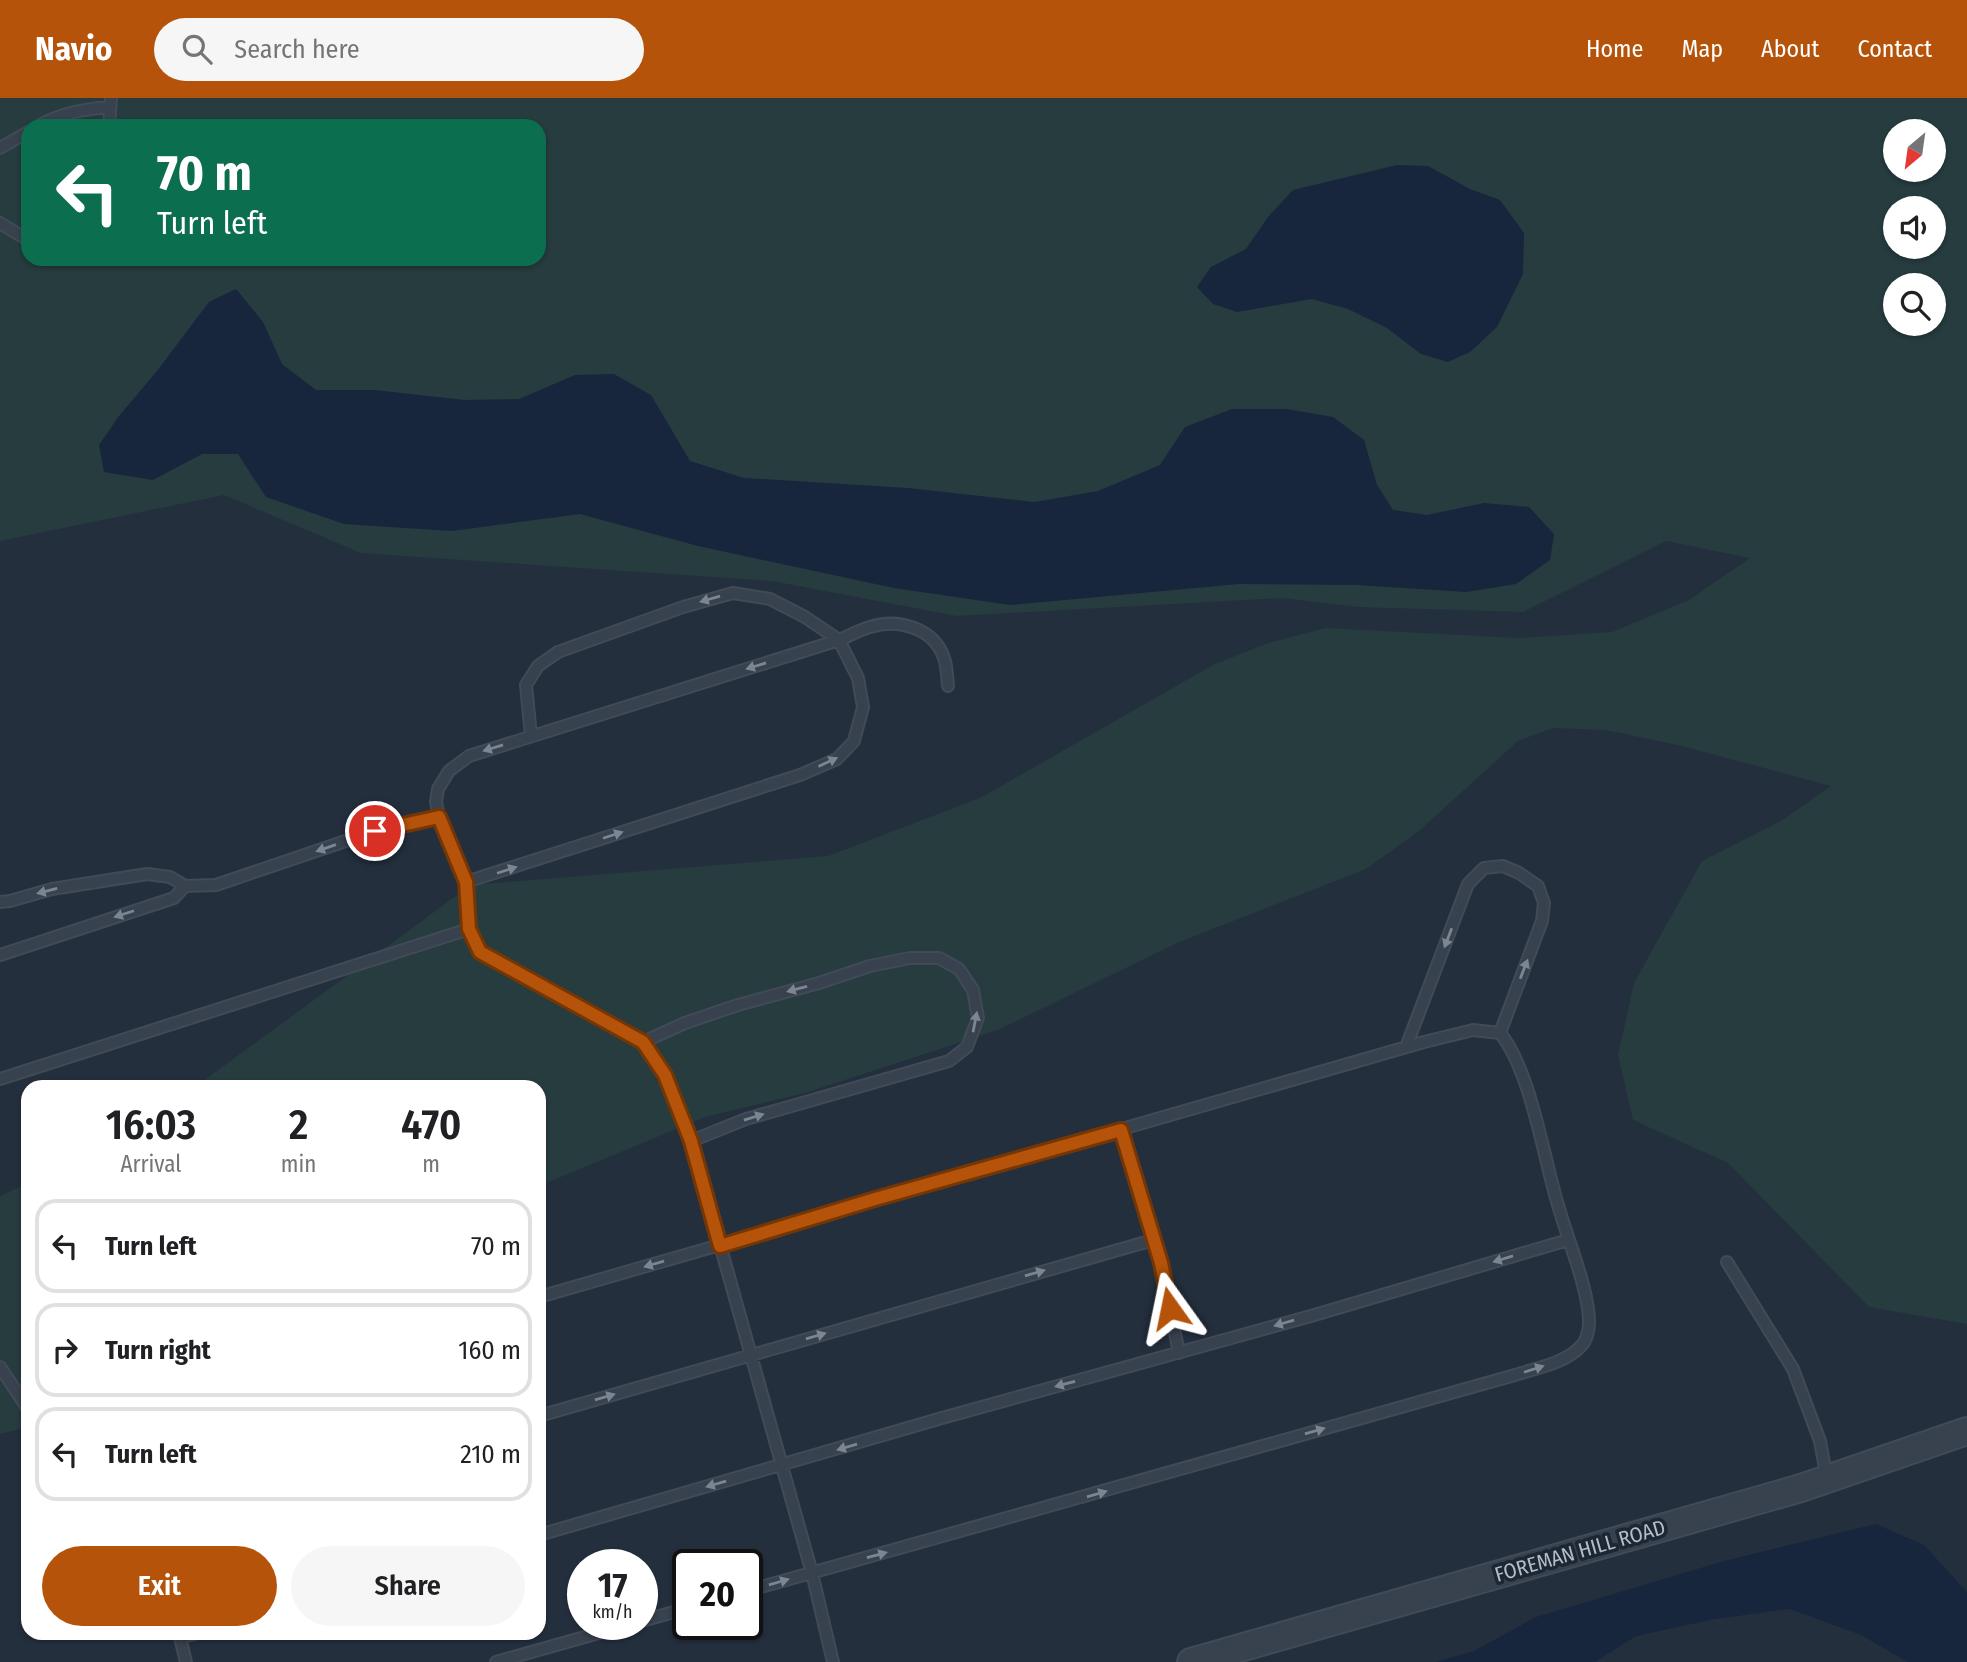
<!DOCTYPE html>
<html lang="en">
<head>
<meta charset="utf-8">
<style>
  :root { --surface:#fff; --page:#f6f6f6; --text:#202124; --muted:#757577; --line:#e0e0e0; --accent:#b45309 }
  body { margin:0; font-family:"Fira Sans Condensed",sans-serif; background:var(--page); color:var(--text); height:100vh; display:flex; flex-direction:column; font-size:26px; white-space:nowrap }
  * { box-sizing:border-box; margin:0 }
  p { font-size:23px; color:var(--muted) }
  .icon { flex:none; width:38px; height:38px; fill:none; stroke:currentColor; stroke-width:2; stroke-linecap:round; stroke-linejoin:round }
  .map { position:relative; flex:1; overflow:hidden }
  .side { position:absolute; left:21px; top:982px; width:525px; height:560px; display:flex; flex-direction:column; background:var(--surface); border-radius:21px; box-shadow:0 2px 5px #0004 }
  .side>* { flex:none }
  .guide { position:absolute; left:21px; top:21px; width:525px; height:147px; border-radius:21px; box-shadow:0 2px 5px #0004; background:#0b6e4f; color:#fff; overflow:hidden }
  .needle { width:46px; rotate:209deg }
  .controls { position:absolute; left:1883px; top:21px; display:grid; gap:14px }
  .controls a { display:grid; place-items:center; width:63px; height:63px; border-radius:50%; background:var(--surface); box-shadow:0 2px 5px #0004; font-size:35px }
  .speed { position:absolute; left:567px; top:1451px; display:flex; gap:14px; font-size:35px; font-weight:700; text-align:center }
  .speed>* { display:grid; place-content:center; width:91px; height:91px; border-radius:50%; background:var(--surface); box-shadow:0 2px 5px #0004; line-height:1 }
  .speed small { font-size:18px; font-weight:400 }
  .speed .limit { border:4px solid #111; border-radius:10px; background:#fff; color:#111 }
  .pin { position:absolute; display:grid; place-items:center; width:60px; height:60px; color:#fff; margin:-30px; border:4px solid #fff; border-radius:50%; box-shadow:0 2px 7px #0007 }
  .me { position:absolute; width:77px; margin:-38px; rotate:348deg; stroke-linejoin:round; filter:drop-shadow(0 0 5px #0008) }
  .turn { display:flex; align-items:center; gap:24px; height:147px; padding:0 21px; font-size:32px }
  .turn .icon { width:91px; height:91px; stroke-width:2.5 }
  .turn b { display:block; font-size:49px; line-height:60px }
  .eta { display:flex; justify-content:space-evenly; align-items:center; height:119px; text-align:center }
  .eta b { font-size:42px; font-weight:600; line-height:49px }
  .cta { display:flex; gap:14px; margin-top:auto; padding:14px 21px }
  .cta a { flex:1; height:80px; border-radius:42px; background:var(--accent); color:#fff; font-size:28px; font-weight:600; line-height:80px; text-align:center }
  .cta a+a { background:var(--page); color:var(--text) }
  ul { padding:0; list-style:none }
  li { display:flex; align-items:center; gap:21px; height:94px; margin:0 14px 10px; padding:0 7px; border:4px solid var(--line); border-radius:21px }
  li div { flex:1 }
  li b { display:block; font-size:26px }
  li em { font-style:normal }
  header { display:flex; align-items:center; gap:42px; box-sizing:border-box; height:98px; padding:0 35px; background:var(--accent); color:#fff }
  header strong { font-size:33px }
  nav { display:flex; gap:38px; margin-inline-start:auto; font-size:24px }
  .search { width:490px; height:63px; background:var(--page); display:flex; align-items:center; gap:18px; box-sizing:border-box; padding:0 24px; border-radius:38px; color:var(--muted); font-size:26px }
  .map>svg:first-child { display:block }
  .green { fill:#263c3f; fill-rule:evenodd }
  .water { fill:#17263c }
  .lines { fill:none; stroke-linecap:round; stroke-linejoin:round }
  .service-casing { stroke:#414a57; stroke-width:14 }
  .tertiary-casing { stroke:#414a57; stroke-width:30 }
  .service { stroke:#38414e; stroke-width:10 }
  .tertiary { stroke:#38414e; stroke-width:26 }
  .oneway { fill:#7c8592 }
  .route-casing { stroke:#753606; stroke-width:18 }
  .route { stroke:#b45309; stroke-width:12 }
  .labels { text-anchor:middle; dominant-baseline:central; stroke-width:7; stroke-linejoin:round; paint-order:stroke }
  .street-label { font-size:21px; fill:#b4bcc9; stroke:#1d2633 }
</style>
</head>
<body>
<header>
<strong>Navio</strong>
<div class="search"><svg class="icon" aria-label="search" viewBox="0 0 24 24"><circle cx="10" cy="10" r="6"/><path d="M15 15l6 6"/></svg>Search here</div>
<nav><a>Home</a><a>Map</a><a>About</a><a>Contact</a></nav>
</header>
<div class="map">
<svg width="1967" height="1564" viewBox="0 0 1967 1564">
  <rect width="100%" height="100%" fill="#242f3e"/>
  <path class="green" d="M0 0H1967V1226L1869 1209 1728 1065 1633 1022 1618 957 1634 885 1702 763 1781 723 1831 688 1682 648 1606 632 1553 630 1518 643 1419 733 1366 771 1177 845 998 932 805 995 705 1019 539 1088V989H195L471 787 828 758 980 700 1213 567 1268 545 1326 530 1519 540 1612 534 1689 502 1750 460 1666 443 1523 514 1359 509 1282 500 957 518 772 483 361 455 224 397 0 443ZM28 28H539V161H28ZM1895 33H1934V72H1895ZM1895 110H1934V149H1895ZM1895 187H1934V226H1895Z
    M28 1085V1329L0 1336V1098Z"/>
  <path class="water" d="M1397 67 1428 68 1470 91 1500 102 1524 135 1523 176 1497 229 1470 254 1448 264 1421 256 1387 230 1348 211 1312 201 1237 214 1213 206 1197 189 1211 169 1246 151 1268 119 1293 92Z
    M236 191 263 224 282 266 316 292H375L464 302 519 301 575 277 614 276 651 297 690 363 744 380 908 390 1035 404 1098 393 1160 367 1185 329 1232 311H1287L1333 319 1364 342 1377 387 1393 412 1427 417 1484 405 1529 409 1554 436 1550 462 1516 486 1466 494 1356 487 1239 486 1010 507 894 490 698 448 580 416 452 433 344 426 266 399 238 356H202L153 382 104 374 99 347 119 318 157 273 209 204Z
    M1876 1426 1924 1447 1967 1494V1564H1908L1861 1537 1790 1511 1715 1521 1636 1538 1595 1564H1435L1474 1553 1536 1519 1724 1463Z"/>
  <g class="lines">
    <g class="service-casing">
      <path id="service" d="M38 28C61 15 85 11 110 9
        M109 28 111 0
        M0 50 28 34
        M0 125 28 142
        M531 638 526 587 538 568 558 554 683 509 733 495 770 501 805 519 839 542C849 538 859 532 870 529 898 520 934 530 944 560 947 568 947 579 948 588
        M466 784 800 677 837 661 854 643 863 609 858 580 839 542 469 658 449 673 438 691 436 704 439 719 466 784 469 831 480 854 643 944 665 977 691 1043 812 1475 833 1564
        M0 804 10 803 52 791 147 776 170 779 185 788 216 787 375 733 439 719
        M0 857 174 800 185 788
        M643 944 685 925 738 907 819 885 870 868 910 860H939L959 871 973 892 978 920 967 949 949 963 746 1021 691 1043
        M1406 949 1468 786 1484 770 1503 768 1519 775 1538 788 1544 805 1542 823 1500 935
        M0 981 469 831
        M1121 1032 1161 1165 1179 1255
        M1727 1164 1793 1271 1820 1343 1827 1381
        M539 1199 1424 944 1473 932 1500 935C1531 973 1543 1058 1558 1107 1567 1140 1590 1194 1589 1226 1589 1232 1586 1243 1582 1247 1567 1265 1536 1270 1515 1277L747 1493
        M0 1269 28 1311
        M539 1318 1153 1142
        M539 1437 942 1320 1311 1218 1568 1142
        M642 1523 688 1510
        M179 1535 186 1564
        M182 1539 198 1535
        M496 1564 631 1526"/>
    </g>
    <g class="tertiary-casing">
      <path id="tertiary" d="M1191 1564 1801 1390 1967 1333"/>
    </g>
    <use href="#service" class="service"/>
    <use href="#tertiary" class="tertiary"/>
  </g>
  <defs><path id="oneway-solid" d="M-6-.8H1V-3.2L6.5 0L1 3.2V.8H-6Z" transform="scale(1.75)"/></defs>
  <g class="oneway">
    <use href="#oneway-solid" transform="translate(710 501) rotate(164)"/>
    <use href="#oneway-solid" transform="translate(756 568) rotate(163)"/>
    <use href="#oneway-solid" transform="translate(493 650) rotate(163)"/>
    <use href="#oneway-solid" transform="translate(828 664) rotate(-25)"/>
    <use href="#oneway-solid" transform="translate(613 737) rotate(-18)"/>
    <use href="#oneway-solid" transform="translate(326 750) rotate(161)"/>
    <use href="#oneway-solid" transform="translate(507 772) rotate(-18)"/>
    <use href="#oneway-solid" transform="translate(47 793) rotate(166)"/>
    <use href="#oneway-solid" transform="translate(124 816) rotate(162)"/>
    <use href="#oneway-solid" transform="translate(1448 840) rotate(111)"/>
    <use href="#oneway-solid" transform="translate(1524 871) rotate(-69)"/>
    <use href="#oneway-solid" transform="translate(797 891) rotate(165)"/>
    <use href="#oneway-solid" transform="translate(975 924) rotate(-79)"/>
    <use href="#oneway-solid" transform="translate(754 1019) rotate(-17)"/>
    <use href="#oneway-solid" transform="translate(1503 1161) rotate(163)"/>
    <use href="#oneway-solid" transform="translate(654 1166) rotate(164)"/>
    <use href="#oneway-solid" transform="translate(1035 1175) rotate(-16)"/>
    <use href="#oneway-solid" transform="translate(1284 1225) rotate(164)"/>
    <use href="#oneway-solid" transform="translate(816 1238) rotate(-16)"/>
    <use href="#oneway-solid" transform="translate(1534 1271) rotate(-18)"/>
    <use href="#oneway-solid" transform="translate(1065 1286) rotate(165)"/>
    <use href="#oneway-solid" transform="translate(605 1299) rotate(-16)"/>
    <use href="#oneway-solid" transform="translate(1315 1333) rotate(-16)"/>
    <use href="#oneway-solid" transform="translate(847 1349) rotate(164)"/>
    <use href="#oneway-solid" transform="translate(716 1386) rotate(164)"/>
    <use href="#oneway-solid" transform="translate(1097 1396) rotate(-16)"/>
    <use href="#oneway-solid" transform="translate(877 1457) rotate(-15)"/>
    <use href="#oneway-solid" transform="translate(779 1484) rotate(-16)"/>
  </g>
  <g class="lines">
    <g class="route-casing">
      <path id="route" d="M375 733 439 719 466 784 469 831 480 854 643 944 665 977 691 1043 720 1148 875 1101 1121 1032 1161 1165 1170 1210"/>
    </g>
    <use href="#route" class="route"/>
  </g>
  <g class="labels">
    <g class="street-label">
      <text transform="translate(1580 1453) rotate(-16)">FOREMAN HILL ROAD</text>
    </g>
  </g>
</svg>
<div class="controls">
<a><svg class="needle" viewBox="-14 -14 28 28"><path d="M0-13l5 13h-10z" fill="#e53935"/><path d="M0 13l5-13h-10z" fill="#757577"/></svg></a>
<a><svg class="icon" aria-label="sound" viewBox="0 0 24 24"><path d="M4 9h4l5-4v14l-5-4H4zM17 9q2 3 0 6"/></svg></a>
<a><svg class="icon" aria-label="search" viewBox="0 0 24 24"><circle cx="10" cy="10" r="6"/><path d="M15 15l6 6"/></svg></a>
</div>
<div class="speed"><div>17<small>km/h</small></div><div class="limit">20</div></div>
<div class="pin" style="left:375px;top:733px;background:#d93025"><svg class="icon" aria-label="arrive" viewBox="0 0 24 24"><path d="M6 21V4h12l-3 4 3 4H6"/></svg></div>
<svg class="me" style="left:1170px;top:1210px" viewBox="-20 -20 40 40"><path d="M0-17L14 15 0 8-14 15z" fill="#b45309" stroke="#fff" stroke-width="4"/></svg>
<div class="guide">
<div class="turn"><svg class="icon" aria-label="left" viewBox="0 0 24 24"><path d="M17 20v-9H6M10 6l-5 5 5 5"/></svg><div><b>70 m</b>Turn left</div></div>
</div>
<section class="side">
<div class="eta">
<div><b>16:03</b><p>Arrival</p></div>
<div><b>2</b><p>min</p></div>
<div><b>470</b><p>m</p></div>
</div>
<ul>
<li><svg class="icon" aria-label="left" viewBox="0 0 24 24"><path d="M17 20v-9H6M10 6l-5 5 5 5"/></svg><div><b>Turn left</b></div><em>70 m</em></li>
<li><svg class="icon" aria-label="right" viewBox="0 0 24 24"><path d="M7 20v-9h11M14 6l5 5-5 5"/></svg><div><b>Turn right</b></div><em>160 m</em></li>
<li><svg class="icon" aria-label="left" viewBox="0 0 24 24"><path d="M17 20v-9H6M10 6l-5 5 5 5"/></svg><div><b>Turn left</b></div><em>210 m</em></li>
</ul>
<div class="cta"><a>Exit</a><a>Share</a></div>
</section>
</div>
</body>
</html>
